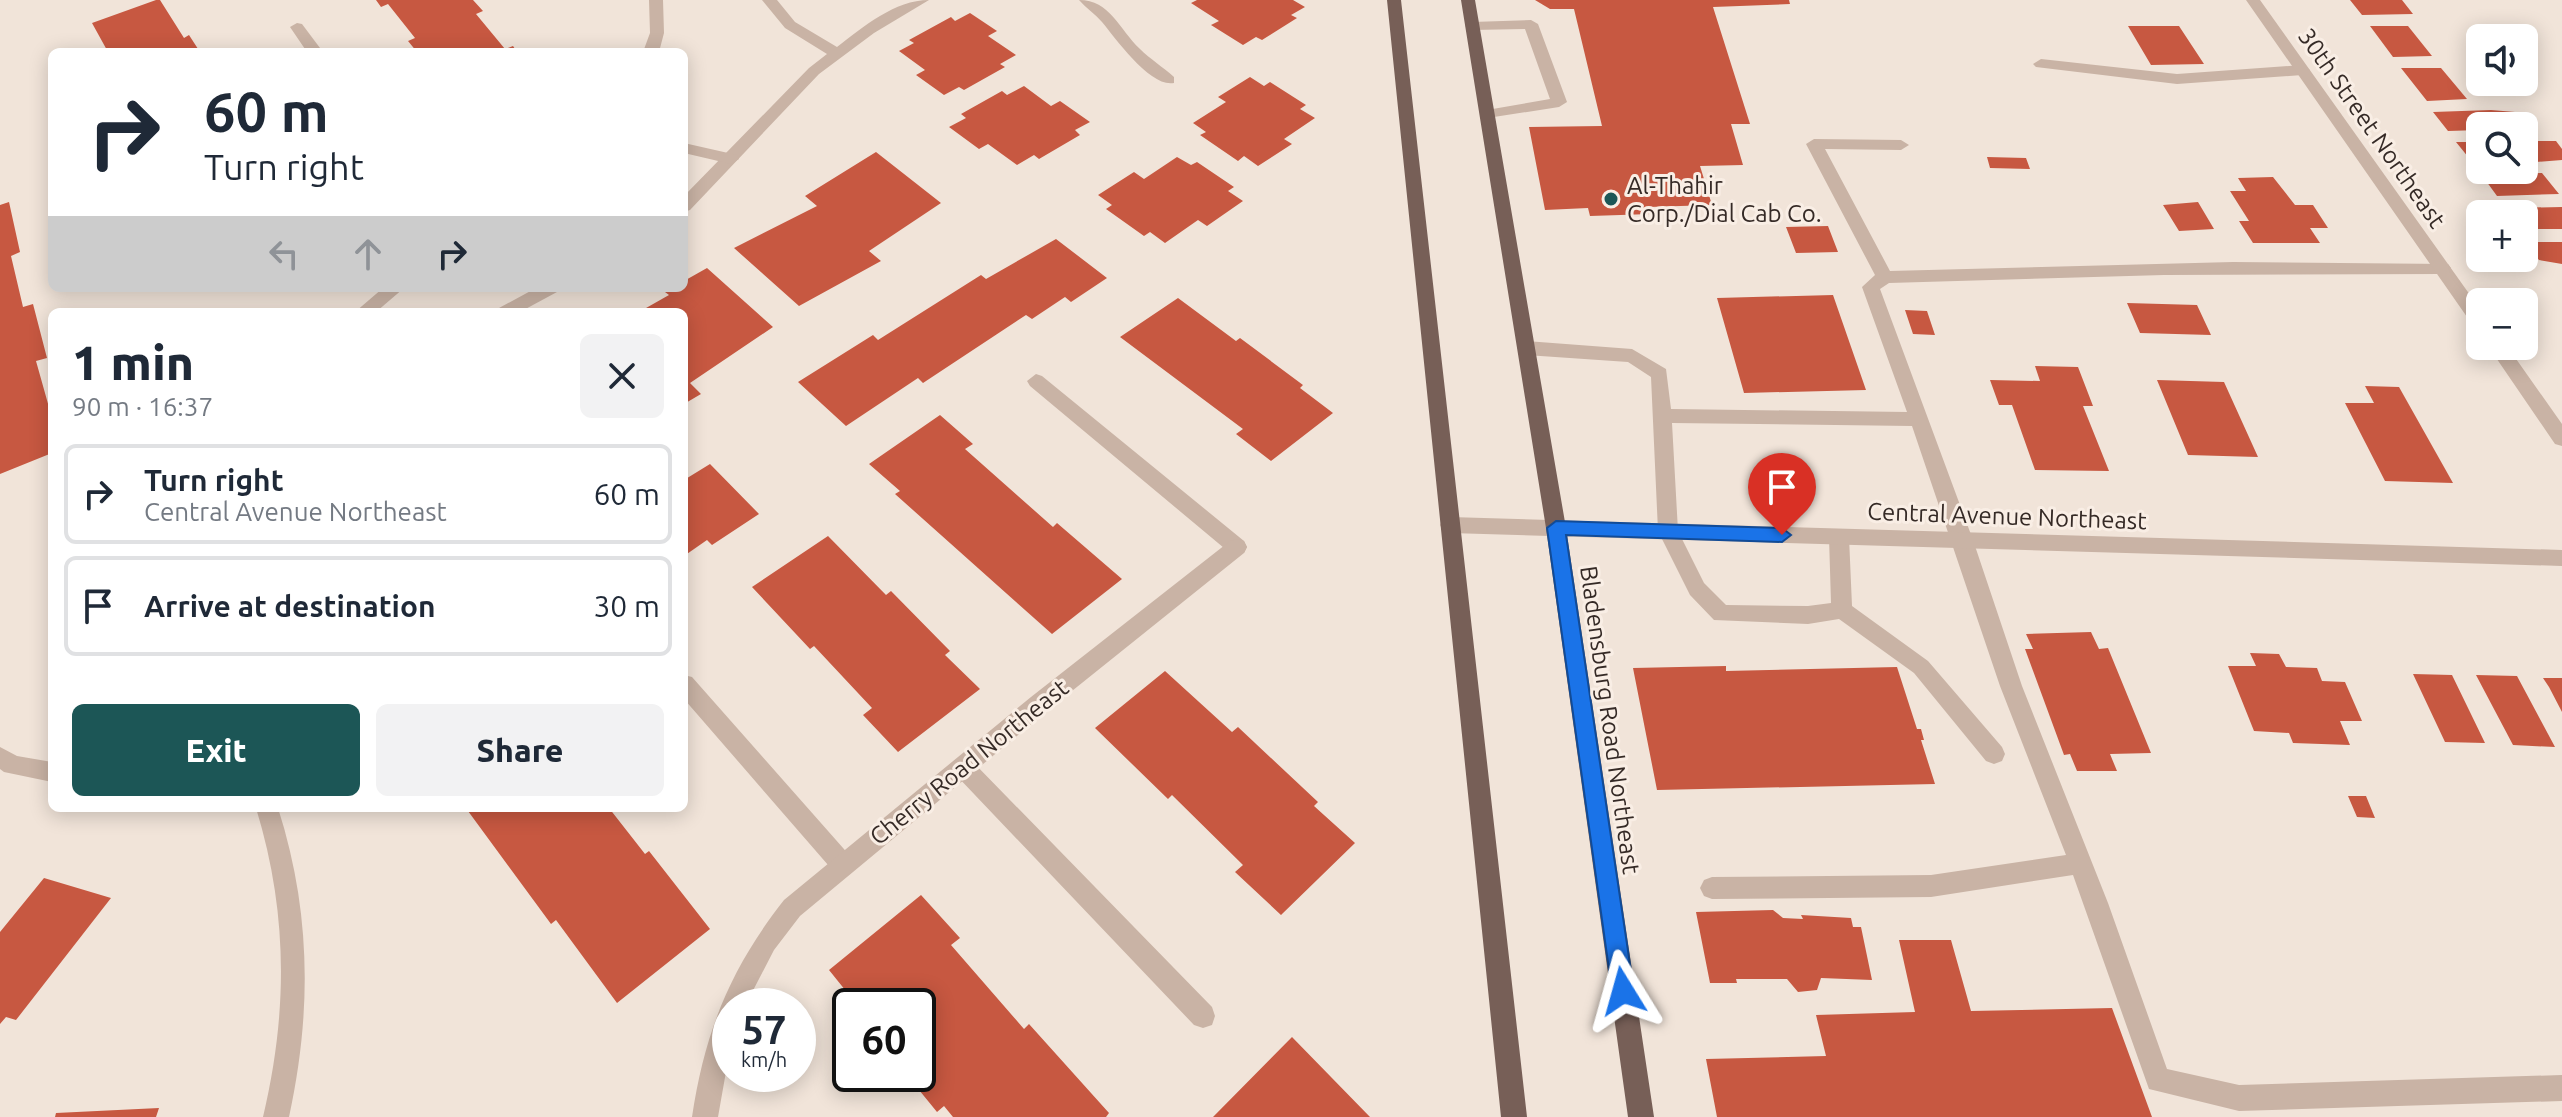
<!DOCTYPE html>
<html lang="en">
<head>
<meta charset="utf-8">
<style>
  :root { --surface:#fff; --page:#f2f2f3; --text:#1f2937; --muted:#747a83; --line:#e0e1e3; --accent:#1c5656 }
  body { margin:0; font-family:Ubuntu,sans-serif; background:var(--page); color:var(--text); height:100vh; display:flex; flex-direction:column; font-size:30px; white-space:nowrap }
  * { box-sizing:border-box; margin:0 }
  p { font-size:26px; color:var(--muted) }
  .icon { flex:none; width:44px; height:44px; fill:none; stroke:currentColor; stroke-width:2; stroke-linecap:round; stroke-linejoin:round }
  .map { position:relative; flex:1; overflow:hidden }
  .drawer { position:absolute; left:48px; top:308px; width:640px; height:504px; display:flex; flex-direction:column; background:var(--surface); border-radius:12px; box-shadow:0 4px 20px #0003 }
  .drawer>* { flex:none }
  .banner { position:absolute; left:48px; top:48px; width:640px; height:244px; border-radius:12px; box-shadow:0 4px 20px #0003; background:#fff; color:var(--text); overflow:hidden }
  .tools { position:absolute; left:2466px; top:24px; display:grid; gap:16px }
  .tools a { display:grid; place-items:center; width:72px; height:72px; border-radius:12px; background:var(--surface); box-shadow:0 4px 20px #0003; font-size:40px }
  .speed { position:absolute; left:712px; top:988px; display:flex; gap:16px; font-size:40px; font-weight:700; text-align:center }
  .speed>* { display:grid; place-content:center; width:104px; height:104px; border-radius:50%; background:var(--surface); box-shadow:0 4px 20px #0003; line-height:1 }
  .speed small { font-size:20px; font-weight:400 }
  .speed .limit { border:4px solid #111; border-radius:12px; background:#fff; color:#111 }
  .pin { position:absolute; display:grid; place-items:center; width:68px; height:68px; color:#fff; margin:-82px -34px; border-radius:50% 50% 50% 0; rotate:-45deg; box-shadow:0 0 8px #0007 }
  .pin .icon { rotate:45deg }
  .me { position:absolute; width:88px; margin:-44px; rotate:352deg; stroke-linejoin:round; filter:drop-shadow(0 0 6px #0008) }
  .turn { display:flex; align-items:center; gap:28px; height:168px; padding:0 24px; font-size:36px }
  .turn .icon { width:104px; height:104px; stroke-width:2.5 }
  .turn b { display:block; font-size:56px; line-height:68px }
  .lanes { display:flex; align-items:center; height:76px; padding:0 24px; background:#0003; justify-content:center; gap:40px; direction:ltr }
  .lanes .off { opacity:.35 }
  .round { display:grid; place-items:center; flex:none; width:84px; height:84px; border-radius:12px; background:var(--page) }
  .head { display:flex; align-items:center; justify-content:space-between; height:136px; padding:0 24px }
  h1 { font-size:48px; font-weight:800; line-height:60px }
  .button { display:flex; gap:16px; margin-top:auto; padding:16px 24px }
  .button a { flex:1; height:92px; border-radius:12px; background:var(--accent); color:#fff; font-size:32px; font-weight:800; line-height:92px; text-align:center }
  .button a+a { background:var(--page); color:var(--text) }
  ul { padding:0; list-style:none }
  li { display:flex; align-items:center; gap:24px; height:100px; margin:0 16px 12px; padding:0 8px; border:4px solid var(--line); border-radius:12px }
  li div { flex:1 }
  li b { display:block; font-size:30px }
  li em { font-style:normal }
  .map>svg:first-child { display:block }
  .building { fill:#c75841 }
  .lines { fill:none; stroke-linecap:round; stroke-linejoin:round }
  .service { fill:#c9b3a5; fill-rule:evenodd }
  .minor { fill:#c9b3a5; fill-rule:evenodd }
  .primary { fill:#775f57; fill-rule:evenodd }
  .route { fill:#1a73e8; stroke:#114b97; stroke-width:2 }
  .poi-dot { fill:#1c5656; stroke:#f9eee5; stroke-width:3 }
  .labels { text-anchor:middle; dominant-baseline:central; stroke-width:6; stroke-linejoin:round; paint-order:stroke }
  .street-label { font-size:24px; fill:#352a26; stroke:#f9eee5 }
  .poi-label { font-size:24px; fill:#352a26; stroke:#f9eee5; text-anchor:start }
</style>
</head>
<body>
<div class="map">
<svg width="2562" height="1117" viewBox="0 0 2562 1117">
  <rect width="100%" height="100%" fill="#f1e4d9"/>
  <path class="building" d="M156 0H160L184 38 189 35 200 52H108L92 23Z
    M376 0H473L483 11 476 14 505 49 513 46 517 52H417L408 41 415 38 388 4 381 7Z
    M1197 0H1293L1305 7 1291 15 1297 18 1262 40 1256 37 1243 45 1211 25 1219 21 1191 3Z
    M1535 0H1789L1790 4 1713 7 1750 124H1731L1743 165 1700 166 1712 205 1649 207 1651 214 1590 216 1588 208 1545 210 1529 127 1602 126 1574 9H1550Z
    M2350 0H2402L2413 14 2362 15Z
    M970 13 997 31 988 36 1016 55 1000 64 1005 67 964 90 959 87 944 95 916 75 925 70 899 51 914 43 909 40 951 17 955 21Z
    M2128 26H2179L2204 64 2151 65Z
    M2370 26H2408L2432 56 2393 57Z
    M2401 68H2441L2467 99 2427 101Z
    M1250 77 1264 86 1270 82 1306 105 1300 109 1315 118 1284 139 1292 144 1258 166 1244 156 1238 161 1200 135 1206 132 1193 123 1226 102 1218 97Z
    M1024 86 1051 106 1060 101 1090 122 1075 130 1080 135 1039 159 1034 155 1017 165 988 144 979 149 949 127 966 118 961 114 1002 91 1007 95Z
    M2491 110 2515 112 2526 126H2480V130L2448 131 2433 112Z
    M2524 141H2556L2562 149V160L2524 163Z
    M2456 142H2480V163H2473Z
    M876 152 941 203 869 251 881 261 799 306 734 248 817 206 805 196Z
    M1177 157 1191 165 1197 162 1234 187 1228 191 1243 201 1207 226 1198 220 1165 243 1150 232 1144 236 1106 209 1112 205 1098 195 1134 172 1144 179Z
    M1987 157 2026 158 2030 169 1990 168Z
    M2542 173 2559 194 2497 196 2481 174Z
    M2273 177 2295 205H2313L2328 228H2310L2320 243H2253L2239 221H2249L2230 191H2246L2238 178Z
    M9 202 20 252 11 256 23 307 33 304 47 358 36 361 52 418V453L0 474V205Z
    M2198 202 2214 229 2179 231 2163 205Z
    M2562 207V229H2524V214H2510L2505 208Z
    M1828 226 1838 252 1796 253 1786 227Z
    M1056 239 1107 278 1071 302 1065 297 1032 319 1026 315 923 383 918 378 846 426 798 382 873 335 878 340 981 275 986 279Z
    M2533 242H2562V264L2539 260 2529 248H2538Z
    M707 268 773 327 690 383 701 394 684 404V312H639L669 295 665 292 672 288H684V281Z
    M1833 295 1866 390 1744 393 1717 298Z
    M1178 298 1236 341 1240 338 1303 385 1300 388 1333 413 1271 461 1236 434 1243 429 1120 337Z
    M2127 303 2197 305 2211 335 2140 333Z
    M1905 310 1927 311 1935 335 1913 334Z
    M2035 366 2078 367 2093 406H2083L2109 471 2035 470 2012 405H1999L1990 380 2040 381Z
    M2157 380 2224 382 2258 457 2188 455Z
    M2365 386 2399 387 2453 483 2385 481 2345 403H2374Z
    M940 415 973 444 965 449 1053 527 1057 523 1122 579 1052 634 895 494 900 491 869 464Z
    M710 464 759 514 712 545 707 540 684 556V480Z
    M828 536 886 595 891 591 950 651 945 655 980 689 898 752 863 715 872 708 814 646 810 649 752 587Z
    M2091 632 2099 649 2108 648 2151 753 2110 754 2117 771H2077L2070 754 2064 755 2025 649H2033L2026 634Z
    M2250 653 2279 654 2286 667 2317 668 2322 681 2345 682 2362 721H2340L2350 745 2293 743 2289 733 2254 731 2228 666H2256Z
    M1726 666V671L1897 667 1917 729H1921L1924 740H1921L1935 784 1657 790 1633 668Z
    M1165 671 1232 732 1238 727 1318 802 1314 806 1355 843 1281 915 1235 872 1243 865 1172 795 1168 799 1095 728Z
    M2413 674 2452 675 2485 743 2445 742Z
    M2476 675 2517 676 2555 747 2513 745Z
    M2543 678H2562V712L2549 687Z
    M2348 796H2366L2375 818 2357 817Z
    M472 808H609L645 854 649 851 710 929 617 1003 556 920 551 924 468 811Z
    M44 878 111 898 16 1020 6 1017 0 1024V932Z
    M921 895 960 938 951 945 1024 1029 1029 1024 1109 1113 1106 1117H953L944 1106 937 1112 906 1074H918V1006H858L829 970Z
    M1773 910 1783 918 1803 919 1801 915 1851 918 1853 927H1861L1872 980 1821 978 1817 990 1798 992 1787 979H1736L1737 983H1710L1696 912Z
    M1899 940H1951L1971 1011 2112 1008 2152 1117H1717L1706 1059 1826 1056 1816 1015 1915 1012Z
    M1292 1037 1370 1117H1213Z
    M159 1108 156 1117H55L56 1113Z"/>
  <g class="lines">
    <path class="service" d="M762 0H777L795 22 837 47C863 27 895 0 929 0L874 33 819 74 690 210 684 212V196L809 68 827 54 785 28Z
      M1079 0C1110 0 1119 29 1140 49 1150 59 1163 67 1174 77V83C1151 88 1116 39 1102 22 1095 14 1086 8 1079 0Z
      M1531 20 1538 24 1567 102 1559 107 1481 119V111L1550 99 1525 29 1472 30 1465 26 1472 22Z
      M297 23 302 24 323 52H307L290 27Z
      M2041 59 2177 74 2302 65 2310 70 2302 75 2177 84 2036 67 2033 64Z
      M1814 139 1901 140 1909 145 1901 150 1825 149 1890 271 2233 262 2448 264 2451 268 2442 274 2164 275 1889 283 1880 289 1973 540 2022 686 2108 903 2167 1069 2239 1085 2562 1075V1101L2239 1111 2149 1089 2073 875 1931 897 1712 899 1704 896 1700 888 1704 880 1712 877 1931 875 2066 855 2000 686 1912 426 1672 423 1678 531 1704 583 1726 605 1808 606 1831 603 1829 537 1832 531H1846L1849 537 1852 606 1928 661 2002 747 2005 754 2002 761 1994 764 1986 761 1914 673 1839 619 1808 624 1714 620 1690 595 1658 531 1651 377 1628 362 1526 355 1517 348 1526 341 1632 349 1666 369 1671 409 1907 412 1862 287 1875 275 1806 144Z
      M536 288H560L557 292 520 312H496L499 308Z
      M1036 374 1042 376 1244 541 1247 547 1244 553H1230L1030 386 1027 381Z
      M684 675 692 677 851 857 855 865 851 873 843 876 835 873 684 699Z
      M0 747 17 756 52 762V782L4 772 0 769Z
      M963 757 971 760 1212 1007 1215 1016 1212 1025 1203 1028 1194 1025 955 774 952 767 955 760Z"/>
    <path class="minor" d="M649 0H663L664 33 659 52H643L650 33Z
      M2246 0H2260L2480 309V328L2474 327Z
      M684 143 737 155 739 159 731 164 684 153Z
      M383 288H404L376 312H355Z
      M2488 346H2507L2562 424V446L2555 444Z
      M1450 517 2562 550V566L1450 533 1443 531 1440 525 1443 519Z
      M1237 539 1244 541 1247 547 1244 553 1047 711 800 916 774 950 745 1006H730V1049L718 1117H692C705 1031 730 969 784 900L1031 697 1230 541Z
      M256 808H278C311 911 312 1011 289 1117H263C288 1012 288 912 256 808Z"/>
    <path class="primary" d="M1387 0H1401L1527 1117H1501Z
      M1461 0H1475L1566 528 1654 1117H1628L1546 528Z"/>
  </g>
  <path class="route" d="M1556 521 1782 528 1791 535 1782 542 1566 535 1634 991 1631 998 1623 1002 1615 998 1612 991 1547 528Z"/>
  <circle class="poi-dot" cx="1611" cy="199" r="8"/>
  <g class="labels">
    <g class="street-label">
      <text transform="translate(2372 128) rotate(55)">30th Street Northeast</text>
      <text transform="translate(2007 516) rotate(2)">Central Avenue Northeast</text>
      <text transform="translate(1610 720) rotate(82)">Bladensburg Road Northeast</text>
      <text transform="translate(969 762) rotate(-39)">Cherry Road Northeast</text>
    </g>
    <g class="poi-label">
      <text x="1627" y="185">Al-Thahir<tspan x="1627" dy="28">Corp./Dial Cab Co.</tspan></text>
    </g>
  </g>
</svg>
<div class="tools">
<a><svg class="icon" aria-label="sound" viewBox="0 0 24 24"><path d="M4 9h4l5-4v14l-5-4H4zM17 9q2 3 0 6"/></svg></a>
<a><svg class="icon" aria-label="search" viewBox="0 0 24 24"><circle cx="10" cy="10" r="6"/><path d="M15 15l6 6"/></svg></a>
<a>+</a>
<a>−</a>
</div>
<div class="speed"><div>57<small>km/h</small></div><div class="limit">60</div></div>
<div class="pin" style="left:1782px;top:535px;background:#d93025"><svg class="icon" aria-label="arrive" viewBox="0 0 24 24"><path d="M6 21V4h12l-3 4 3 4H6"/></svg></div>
<svg class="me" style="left:1623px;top:991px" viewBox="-20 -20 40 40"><path d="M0-17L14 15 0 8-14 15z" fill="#1a73e8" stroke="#fff" stroke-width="4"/></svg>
<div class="banner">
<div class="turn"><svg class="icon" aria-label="right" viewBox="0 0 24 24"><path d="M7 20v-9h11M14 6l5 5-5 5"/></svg><div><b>60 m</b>Turn right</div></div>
<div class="lanes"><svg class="icon off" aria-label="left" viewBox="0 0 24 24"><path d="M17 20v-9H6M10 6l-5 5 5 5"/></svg><svg class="icon off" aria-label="ahead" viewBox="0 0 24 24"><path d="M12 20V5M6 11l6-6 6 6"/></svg><svg class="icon" aria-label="right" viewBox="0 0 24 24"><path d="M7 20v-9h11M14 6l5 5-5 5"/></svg></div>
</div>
<section class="drawer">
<div class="head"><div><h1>1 min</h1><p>90 m · 16:37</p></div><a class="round"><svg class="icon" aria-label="close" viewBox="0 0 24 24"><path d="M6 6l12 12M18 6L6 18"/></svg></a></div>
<ul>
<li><svg class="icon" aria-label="right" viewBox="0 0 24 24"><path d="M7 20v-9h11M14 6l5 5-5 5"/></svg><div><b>Turn right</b><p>Central Avenue Northeast</p></div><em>60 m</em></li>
<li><svg class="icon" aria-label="arrive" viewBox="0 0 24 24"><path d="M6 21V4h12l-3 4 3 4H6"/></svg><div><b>Arrive at destination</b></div><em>30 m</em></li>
</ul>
<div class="button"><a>Exit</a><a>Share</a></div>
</section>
</div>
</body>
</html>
